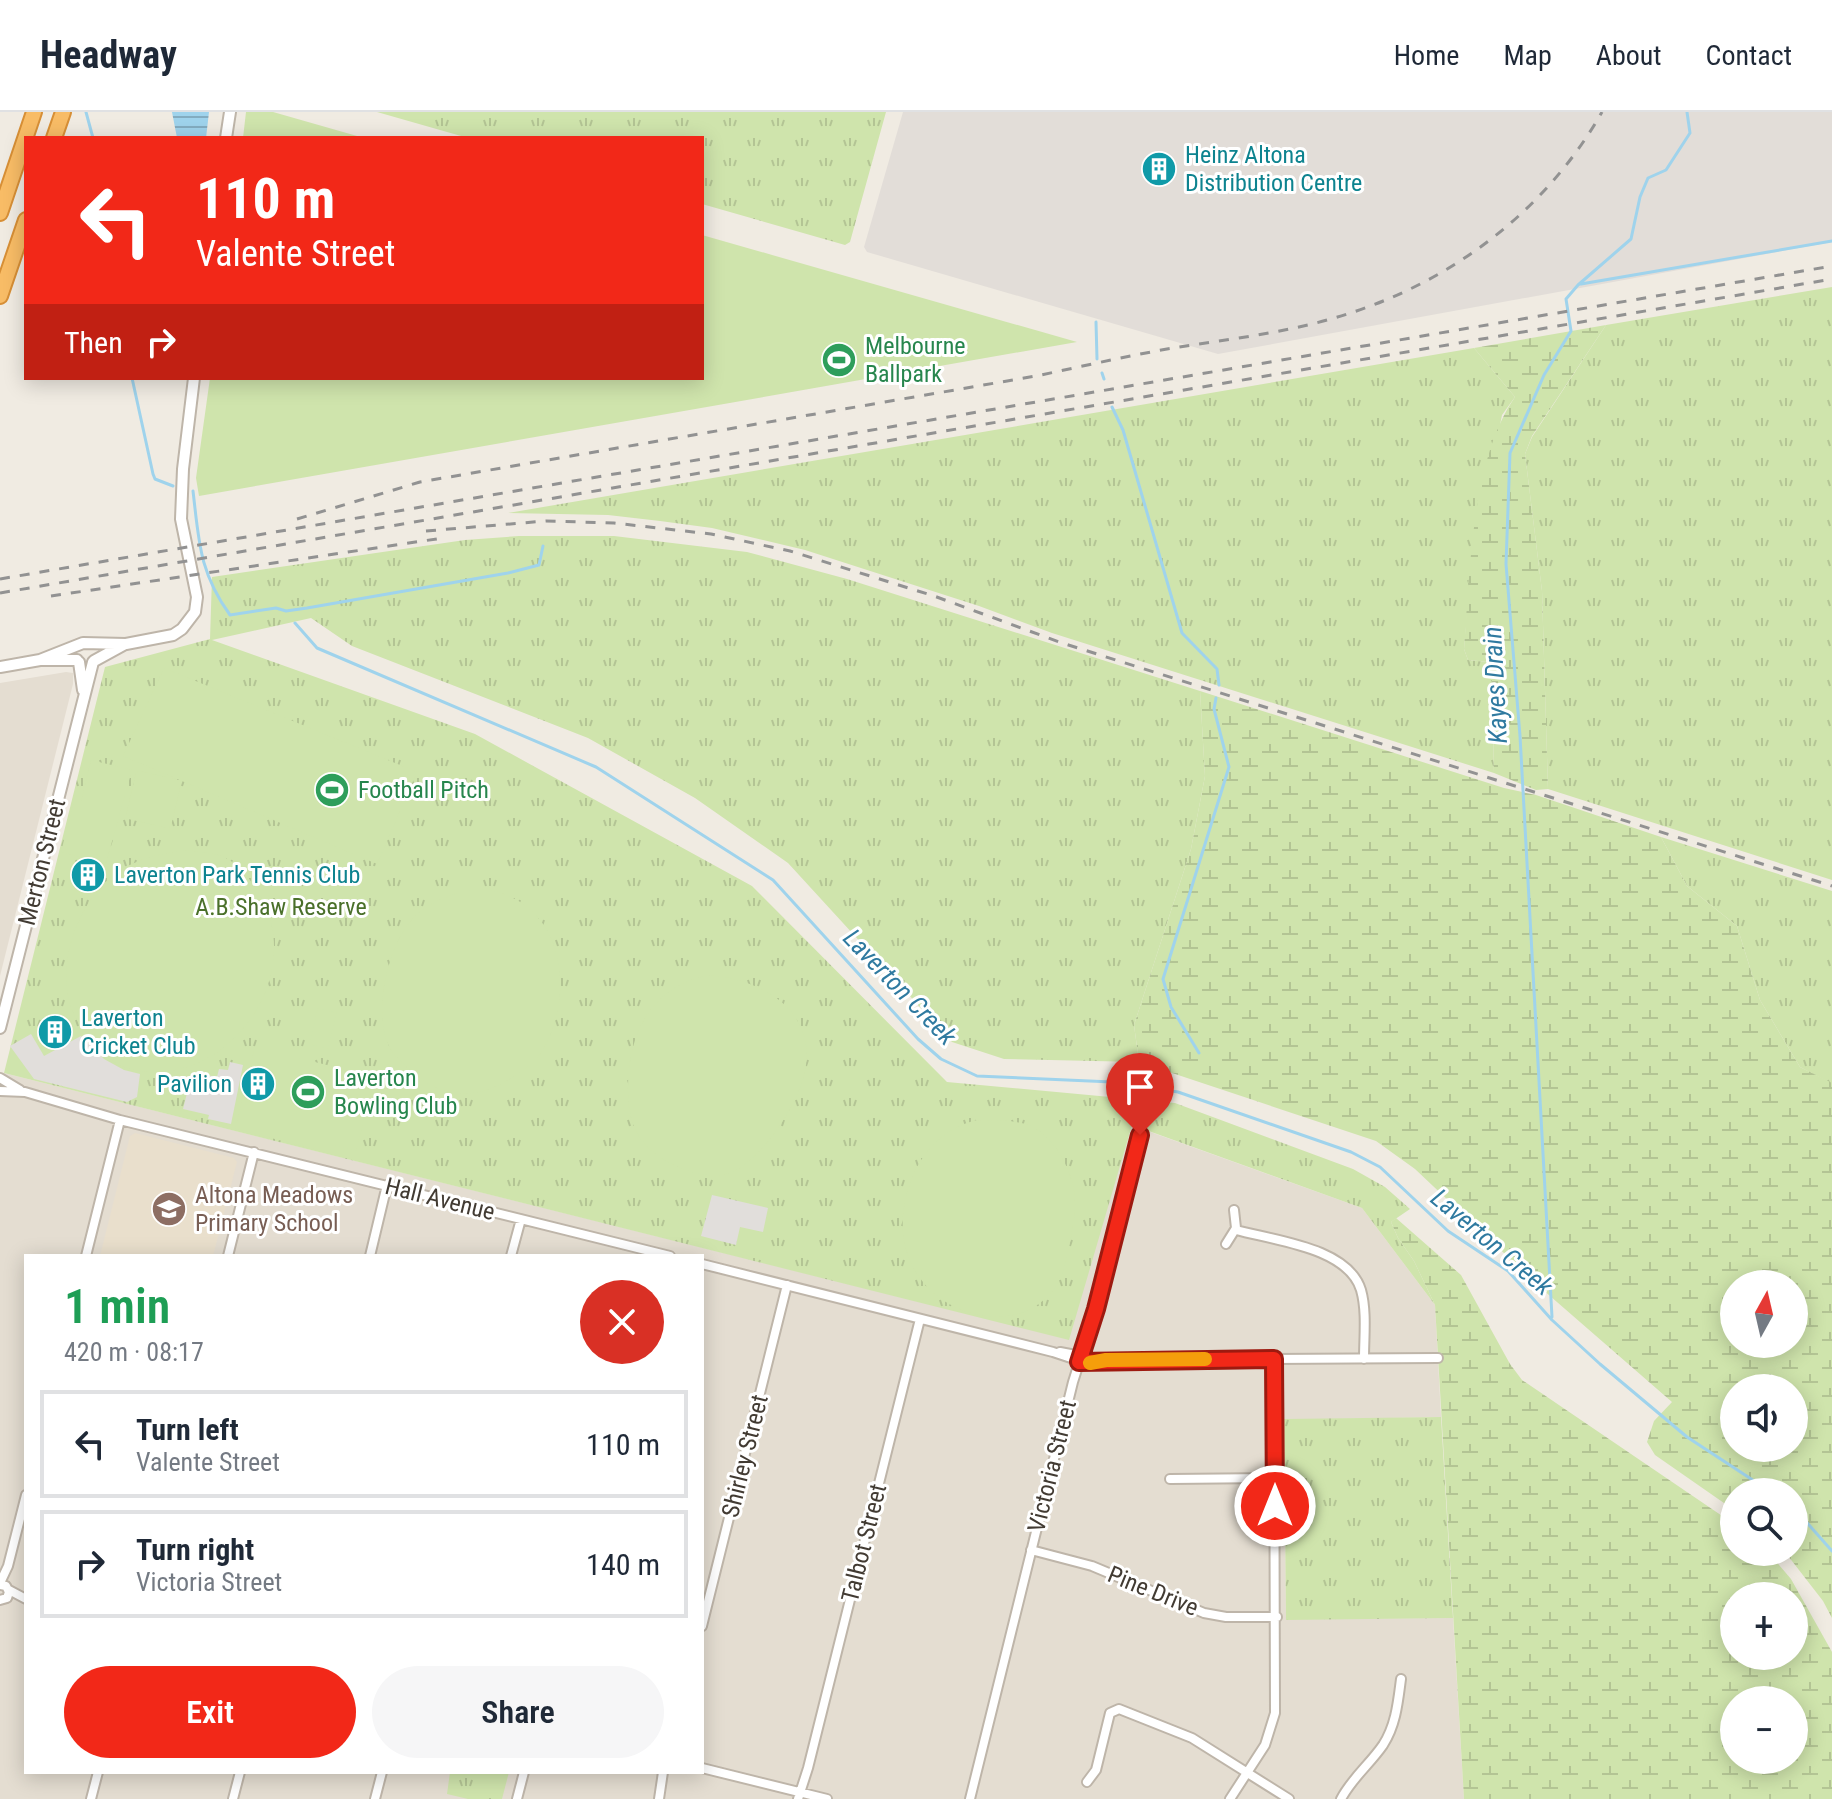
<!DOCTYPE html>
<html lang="en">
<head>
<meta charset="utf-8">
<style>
  :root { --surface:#fff; --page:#f6f6f7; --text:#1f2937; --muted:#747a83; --line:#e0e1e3; --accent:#f22818 }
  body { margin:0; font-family:"Roboto Condensed",sans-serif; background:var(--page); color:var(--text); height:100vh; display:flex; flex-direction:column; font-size:30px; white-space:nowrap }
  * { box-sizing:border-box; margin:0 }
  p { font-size:26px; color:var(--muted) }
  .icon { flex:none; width:44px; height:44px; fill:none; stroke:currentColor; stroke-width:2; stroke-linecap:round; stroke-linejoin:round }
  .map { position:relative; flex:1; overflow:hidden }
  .sheet { position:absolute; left:24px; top:1142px; width:680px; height:520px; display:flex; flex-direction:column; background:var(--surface); border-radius:0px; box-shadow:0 4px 20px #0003 }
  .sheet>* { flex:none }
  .banner { position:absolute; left:24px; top:24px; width:680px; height:244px; border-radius:0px; box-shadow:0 4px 20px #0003; background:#f22818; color:#fff; overflow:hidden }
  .needle { width:52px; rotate:8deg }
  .buttons { position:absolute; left:1720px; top:1158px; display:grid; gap:16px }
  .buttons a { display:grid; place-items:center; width:88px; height:88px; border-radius:50%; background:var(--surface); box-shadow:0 4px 20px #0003; font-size:40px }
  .pin { position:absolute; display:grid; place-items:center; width:68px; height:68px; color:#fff; margin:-82px -34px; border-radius:50% 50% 50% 0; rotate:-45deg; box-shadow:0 0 8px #0007 }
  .pin .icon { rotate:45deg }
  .me { position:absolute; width:88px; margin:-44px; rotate:0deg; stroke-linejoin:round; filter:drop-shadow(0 0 6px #0008) }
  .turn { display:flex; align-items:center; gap:28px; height:168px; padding:0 40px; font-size:36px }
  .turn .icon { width:104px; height:104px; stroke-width:2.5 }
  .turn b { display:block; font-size:56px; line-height:68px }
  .then { display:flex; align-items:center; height:76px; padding:0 40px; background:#0003; gap:16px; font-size:30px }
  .round { display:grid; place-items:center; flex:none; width:84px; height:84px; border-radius:42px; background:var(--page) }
  .summary { display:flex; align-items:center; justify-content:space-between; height:136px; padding:0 40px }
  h1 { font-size:48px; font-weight:600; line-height:60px; color:#1e9e55 }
  .primary-button { display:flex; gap:16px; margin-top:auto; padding:16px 40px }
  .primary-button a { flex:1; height:92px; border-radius:48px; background:var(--accent); color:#fff; font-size:32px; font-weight:600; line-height:92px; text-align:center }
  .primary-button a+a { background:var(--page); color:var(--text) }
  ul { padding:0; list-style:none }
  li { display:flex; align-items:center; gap:24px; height:108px; margin:0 16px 12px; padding:0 24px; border:4px solid var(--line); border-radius:0px }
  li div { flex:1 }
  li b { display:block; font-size:30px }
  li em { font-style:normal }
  header { display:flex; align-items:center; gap:48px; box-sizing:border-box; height:112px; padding:0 40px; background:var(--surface); border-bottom:2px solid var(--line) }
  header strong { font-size:38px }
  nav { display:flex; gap:44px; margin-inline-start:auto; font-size:28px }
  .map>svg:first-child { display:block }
  .residential { fill:#e4ddd1; fill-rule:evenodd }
  .industrial { fill:#e2ddd8 }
  .education { fill:#e9dfcc }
  .grass { fill:url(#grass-tufts) }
  .wetland { fill:url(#wetland-marsh); fill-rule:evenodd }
  .garden { fill:#cfe4ac }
  .parking { fill:#e1dedb }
  .water { fill:url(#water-rules) }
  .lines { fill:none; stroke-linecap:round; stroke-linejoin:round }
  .stream { stroke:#9fd3ec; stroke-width:3 }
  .minor-casing { stroke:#beb5a9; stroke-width:12 }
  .tertiary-casing { stroke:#beb5a9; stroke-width:14 }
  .motorway-casing { stroke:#d78f36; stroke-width:18 }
  .minor { stroke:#fff; stroke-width:8 }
  .tertiary { stroke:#fff; stroke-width:10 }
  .motorway { stroke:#f8bc66; stroke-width:14 }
  .rail { stroke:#929292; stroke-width:3; stroke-dasharray:10 10; stroke-linecap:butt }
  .route-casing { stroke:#9d1a10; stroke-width:20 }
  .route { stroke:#f22818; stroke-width:14 }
  .slow { stroke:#f59e0b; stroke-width:14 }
  .labels { text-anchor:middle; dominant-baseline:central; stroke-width:6; stroke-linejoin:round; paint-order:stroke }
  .culture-label { font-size:24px; fill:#0d838f; stroke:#fff; text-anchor:start }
  .leisure-label { font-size:24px; fill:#27864d; stroke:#fff; text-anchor:start }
  .street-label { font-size:24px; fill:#423b33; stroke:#fff }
  .park-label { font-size:24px; fill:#4a702a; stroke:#fff }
  .education-label { font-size:24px; fill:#785e54; stroke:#fff; text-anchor:start }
  .water-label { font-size:26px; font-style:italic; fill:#2f7aa0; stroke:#fff }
</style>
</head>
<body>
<header>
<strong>Headway</strong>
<nav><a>Home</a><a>Map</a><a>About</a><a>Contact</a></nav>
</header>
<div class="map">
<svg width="1832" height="1687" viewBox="0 0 1832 1687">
  <defs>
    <pattern id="grass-tufts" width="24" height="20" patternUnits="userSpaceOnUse" patternTransform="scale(2)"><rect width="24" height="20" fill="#cfe4ac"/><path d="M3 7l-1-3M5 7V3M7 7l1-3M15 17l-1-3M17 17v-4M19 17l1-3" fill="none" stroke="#b3c494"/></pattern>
    <pattern id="wetland-marsh" width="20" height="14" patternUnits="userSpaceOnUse" patternTransform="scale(2)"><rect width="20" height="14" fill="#cfe4ac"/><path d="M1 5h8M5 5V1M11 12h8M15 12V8" fill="none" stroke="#b3c494"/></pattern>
    <pattern id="water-rules" width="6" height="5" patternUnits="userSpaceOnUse" patternTransform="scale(2)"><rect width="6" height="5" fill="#9fd3ec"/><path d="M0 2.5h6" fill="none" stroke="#83acc0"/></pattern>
  </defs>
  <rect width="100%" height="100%" fill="#f0ebe2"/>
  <path class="residential" d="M66 560 73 561V572L0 864V571Z
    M4 961 1068 1227 1131 1013 1362 1096 1435 1193 1441 1305 1284 1308 1286 1507 1453 1506 1464 1687H0V978ZM26 1144H702V1660H26Z"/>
  <path class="industrial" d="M903 0H1832V130L1218 242 867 140 864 135Z"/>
  <path class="education" d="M135 1021 234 1046 237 1050 213 1144H100L130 1024Z"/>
  <path class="grass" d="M377 0H886L850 130 845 133 702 92V26H468Z
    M1832 175V768L1548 677 1542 479 1525 342 1532 325 1606 213Z
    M1474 236 1515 285 1502 303 1471 458 1464 537 1468 548 1488 550 1492 568 1494 661 1052 521 979 494 805 438 712 416 660 409 608 403 508 401Z
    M519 424H614L747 440 847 467 1200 579 1205 664 1191 737 1134 913 1139 950 1004 947 952 930 788 751 695 686 588 626 352 534 311 506 212 528 475 622 752 774 947 970 1175 991 1353 1057 1385 1075 1410 1097 1391 1110 1398 1126 1414 1149 1435 1193 1362 1096 1132 1013 1069 1228 4 961 105 555 210 527 212 465 465 428Z
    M1661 725 1832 779V972L1800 955 1760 888 1737 814 1687 774Z
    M1441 1305 1453 1506 1286 1508 1284 1307Z
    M450 1660H509L502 1687H468L447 1682Z"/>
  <path class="wetland" d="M1606 213 1532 324 1525 342 1542 479 1548 677 1536 678 1494 661 1492 568 1488 550 1468 548 1464 537C1470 461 1471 348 1515 285L1474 236Z
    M1200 579 1504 676 1536 683 1661 725 1687 774 1737 814 1760 888 1800 955 1832 971V1506L1823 1489 1785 1440H1794V1380H1734V1398L1655 1343 1647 1330 1654 1309 1672 1290 1542 1177 1415 1057 1376 1029 1139 950 1134 913 1191 737 1205 664ZM1734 1172H1794V1232H1734ZM1734 1276H1794V1336H1734Z
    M1396 1106 1461 1163 1510 1252 1522 1268 1734 1412V1440H1768L1791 1467 1832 1540V1687H1464L1435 1193 1414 1149 1398 1126 1391 1110ZM1734 1484H1794V1544H1734ZM1734 1588H1794V1648H1734Z"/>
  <path class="garden" d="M246 0H273L364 26H243Z
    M702 123 1077 230 199 384 196 366 210 266H702Z
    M164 556 417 660 377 752 123 644Z
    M91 648 132 658 106 751 61 740 73 692 80 693Z
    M139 659 179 668 181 672 171 714 168 716 128 707 126 703 136 661Z
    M190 738C201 741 216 741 226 746 243 756 253 771 262 787 301 860 240 956 160 960 145 961 125 958 113 949 97 939 87 924 77 908 50 863 77 784 121 758 143 744 165 741 190 738Z
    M468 778C477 779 489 777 498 780 566 800 574 884 543 938 536 950 523 959 511 966 466 995 427 981 394 942 368 910 388 827 418 801 433 789 450 783 468 778Z
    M710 863C751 867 799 887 806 933 811 967 788 1004 769 1028 757 1043 741 1060 721 1063 695 1066 660 1050 644 1031 632 1018 628 998 628 980 627 923 650 874 710 863Z
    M318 896 337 901 328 937 309 932Z
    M255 935 375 965 356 1039 332 1033 330 1041 235 1017Z
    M977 1008C994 1009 1015 1007 1031 1014 1057 1026 1077 1066 1075 1095 1074 1113 1070 1131 1066 1149 1042 1255 860 1200 912 1066 924 1036 947 1015 977 1008Z"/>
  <path class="parking" d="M31 922 44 944 81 924 104 947 124 958 140 962 137 985 127 990 34 967 10 934Z
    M230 950 243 953 231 1012 208 1007 209 1003 183 997 189 973 203 976 206 963 217 965 219 957 228 958Z
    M712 1083 768 1096 763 1120 740 1115 736 1133 701 1124Z"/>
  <path class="water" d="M172 0H209L206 26H177Z"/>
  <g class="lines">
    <path class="stream" d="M86 0 93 26
      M1581 172 1832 129
      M1096 210 1097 247
      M1102 261 1104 267
      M132 266 153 362 155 367 173 374
      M1112 295 1123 318 1182 521 1217 557 1219 573
      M193 379C199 429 199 460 230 503L276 496 286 499 307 496 508 461 539 453 543 434
      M295 511 317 536 596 655 773 768 918 927 941 947 977 964 1112 970 1178 980 1351 1040 1380 1055 1448 1119 1508 1159 1552 1208 1600 1252 1687 1325 1771 1380
      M1199 941 1171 895 1163 867 1229 655 1214 597 1216 586
      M1552 1205 1520 624 1506 452 1510 341 1544 263 1571 219 1566 187 1578 173 1631 127 1640 85 1648 66 1666 58 1690 21 1687 0
      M1794 1396 1832 1439"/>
    <g class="minor-casing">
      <path id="minor" d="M0 966 20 978
        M0 979 25 980 120 1008 670 1144
        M1236 1118C1272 1128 1348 1135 1361 1178 1367 1199 1364 1225 1364 1247
        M1226 1132 1236 1116 1234 1098
        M86 1144 120 1008
        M228 1144 254 1040
        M370 1144 387 1073
        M511 1144 521 1107
        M702 1152 1053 1240 1089 1252 1106 1248 1438 1246
        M1060 1240 1102 1248
        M1170 1367 1275 1366
        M1031 1438 1092 1454 1204 1501 1226 1505H1277
        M0 1471 8 1454 26 1383
        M0 1473 6 1474 9 1480 7 1486 0 1488
        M9 1478 26 1487
        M702 1514 787 1173
        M702 1656 827 1687
        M1087 1670 1096 1658 1110 1601 1119 1597 1192 1626 1289 1687
        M91 1687 98 1660
        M233 1687 240 1660
        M375 1687 382 1660
        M517 1687 524 1660
        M659 1687 663 1660
        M798 1687 808 1656 920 1207
        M970 1687 1073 1270 1096 1197 1140 1023
        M1230 1687 1265 1633 1275 1601 1274 1247
        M1341 1687C1352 1666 1370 1652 1383 1633 1396 1613 1398 1590 1401 1567"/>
    </g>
    <g class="tertiary-casing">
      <path id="tertiary" d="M226 26 230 0
        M40 548 83 531 126 532 173 523 182 517 195 500 197 485 181 407 183 357 194 266
        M94 549 125 532
        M79 550 83 578
        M0 555 40 548H77
        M0 916 93 550"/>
    </g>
    <g class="motorway-casing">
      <path id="motorway" d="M54 26 63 0
        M0 101 34 0
        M0 184 26 108"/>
    </g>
    <use href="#minor" class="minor"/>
    <use href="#tertiary" class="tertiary"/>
    <use href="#motorway" class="motorway"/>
    <path class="rail" d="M297 407 420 370 1036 264C1079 255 1123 245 1167 237 1222 228 1280 222 1334 206 1446 174 1544 102 1602 0
      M426 419 546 409 614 411 711 422 790 439 934 484 1062 531 1832 774
      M0 467 1832 154
      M0 481 1832 167
      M51 484 443 426"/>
  </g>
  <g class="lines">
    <g class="route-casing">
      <path id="route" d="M1140 1023 1096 1197 1079 1250 1274 1247 1275 1394"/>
    </g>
    <use href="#route" class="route"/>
    <path class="slow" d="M1090 1251 1106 1248 1205 1247"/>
  </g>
  <defs>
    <g id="building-disc" transform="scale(1.8)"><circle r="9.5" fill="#0f9aa8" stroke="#fff"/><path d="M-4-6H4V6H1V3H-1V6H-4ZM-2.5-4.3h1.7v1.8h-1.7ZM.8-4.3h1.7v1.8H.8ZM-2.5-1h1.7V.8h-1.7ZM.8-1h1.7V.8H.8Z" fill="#fff"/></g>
    <g id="stadium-disc" transform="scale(1.8)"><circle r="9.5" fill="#2e9e5b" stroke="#fff"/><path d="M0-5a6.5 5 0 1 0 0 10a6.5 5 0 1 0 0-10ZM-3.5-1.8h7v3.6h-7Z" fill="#fff"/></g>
    <g id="school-disc" transform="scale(1.8)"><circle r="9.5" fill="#8d6e63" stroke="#fff"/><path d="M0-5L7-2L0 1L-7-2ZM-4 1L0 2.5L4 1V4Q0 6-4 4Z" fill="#fff"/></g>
  </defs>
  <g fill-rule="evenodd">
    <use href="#building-disc" x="1159" y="57"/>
    <use href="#stadium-disc" x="839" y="248"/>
    <use href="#stadium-disc" x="332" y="678"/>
    <use href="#building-disc" x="88" y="763"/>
    <use href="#building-disc" x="55" y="920"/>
    <use href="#building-disc" x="258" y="972"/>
    <use href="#stadium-disc" x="308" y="980"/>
    <use href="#school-disc" x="169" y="1097"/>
  </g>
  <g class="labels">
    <g class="culture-label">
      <text x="1185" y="43">Heinz Altona<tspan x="1185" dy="28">Distribution Centre</tspan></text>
      <text x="114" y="763">Laverton Park Tennis Club</text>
      <text x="81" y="906">Laverton<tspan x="81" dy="28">Cricket Club</tspan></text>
      <text x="232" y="972" text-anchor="end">Pavilion</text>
    </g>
    <g class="leisure-label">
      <text x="865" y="234">Melbourne<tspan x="865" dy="28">Ballpark</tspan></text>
      <text x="358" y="678">Football Pitch</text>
      <text x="334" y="966">Laverton<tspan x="334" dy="28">Bowling Club</tspan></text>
    </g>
    <g class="street-label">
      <text transform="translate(42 750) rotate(-76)">Merton Street</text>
      <text transform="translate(440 1087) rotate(14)">Hall Avenue</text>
      <text transform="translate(745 1344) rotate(-76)">Shirley Street</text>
      <text transform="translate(1052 1354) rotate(-76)">Victoria Street</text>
      <text transform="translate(864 1431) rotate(-76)">Talbot Street</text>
      <text transform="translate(1153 1479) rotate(22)">Pine Drive</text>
    </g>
    <g class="park-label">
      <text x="281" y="795">A.B.Shaw Reserve</text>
    </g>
    <g class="education-label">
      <text x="195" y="1083">Altona Meadows<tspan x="195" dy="28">Primary School</tspan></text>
    </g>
    <g class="water-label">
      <text transform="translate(1495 573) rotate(-93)">Kayes Drain</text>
      <text transform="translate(900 875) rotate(46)">Laverton Creek</text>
      <text transform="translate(1492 1130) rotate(40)">Laverton Creek</text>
    </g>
  </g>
</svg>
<div class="buttons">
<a><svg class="needle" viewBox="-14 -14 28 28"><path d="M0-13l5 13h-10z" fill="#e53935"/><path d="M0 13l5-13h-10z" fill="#747a83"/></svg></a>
<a><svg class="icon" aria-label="sound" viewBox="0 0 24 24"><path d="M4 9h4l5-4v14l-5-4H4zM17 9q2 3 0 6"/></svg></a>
<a><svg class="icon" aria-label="search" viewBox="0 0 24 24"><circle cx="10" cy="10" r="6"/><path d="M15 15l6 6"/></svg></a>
<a>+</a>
<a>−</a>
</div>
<div class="pin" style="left:1140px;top:1023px;background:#d93025"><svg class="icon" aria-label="arrive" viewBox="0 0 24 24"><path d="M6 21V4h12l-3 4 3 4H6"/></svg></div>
<svg class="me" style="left:1275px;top:1394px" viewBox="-20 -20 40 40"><circle r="17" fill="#f22818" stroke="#fff" stroke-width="3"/><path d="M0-11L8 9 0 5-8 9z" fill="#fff"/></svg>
<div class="banner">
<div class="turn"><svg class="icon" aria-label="left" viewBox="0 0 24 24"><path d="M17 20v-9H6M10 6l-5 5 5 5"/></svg><div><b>110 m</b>Valente Street</div></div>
<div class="then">Then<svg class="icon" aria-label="right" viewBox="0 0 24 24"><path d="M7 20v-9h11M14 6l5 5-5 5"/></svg></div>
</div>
<section class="sheet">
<div class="summary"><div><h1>1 min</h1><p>420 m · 08:17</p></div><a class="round" style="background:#d93025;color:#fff"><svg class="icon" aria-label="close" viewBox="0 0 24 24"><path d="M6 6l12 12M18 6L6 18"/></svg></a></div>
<ul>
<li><svg class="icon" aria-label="left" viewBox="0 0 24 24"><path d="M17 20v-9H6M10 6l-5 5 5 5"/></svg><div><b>Turn left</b><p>Valente Street</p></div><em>110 m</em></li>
<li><svg class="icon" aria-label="right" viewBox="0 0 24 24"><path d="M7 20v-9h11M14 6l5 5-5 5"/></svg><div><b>Turn right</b><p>Victoria Street</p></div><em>140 m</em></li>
</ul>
<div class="primary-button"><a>Exit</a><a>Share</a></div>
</section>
</div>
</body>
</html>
